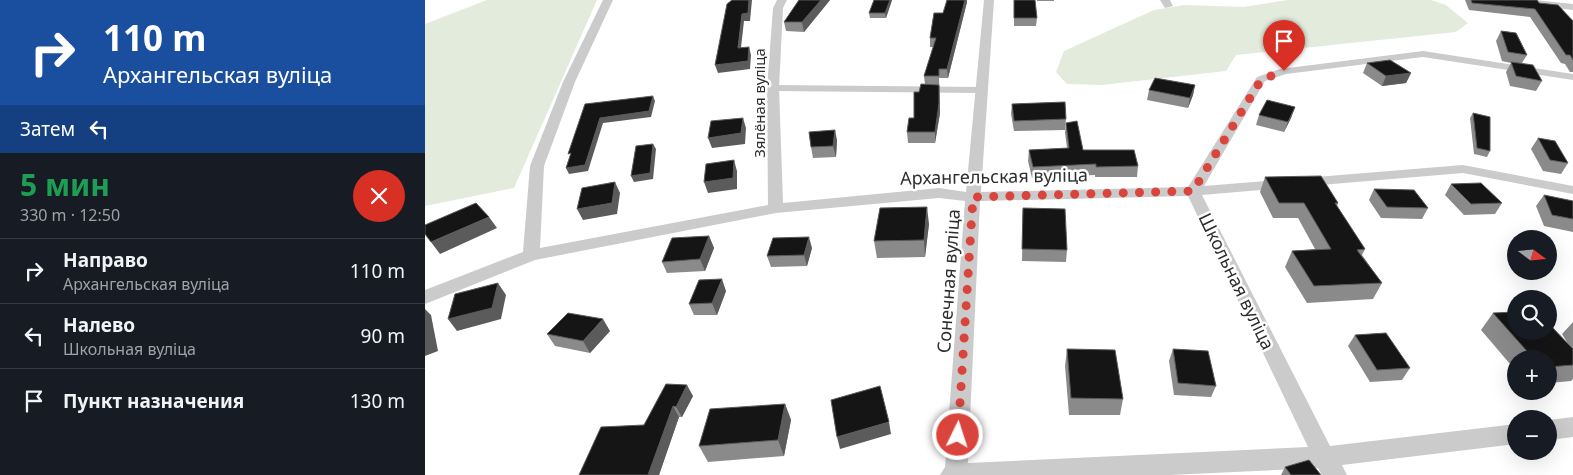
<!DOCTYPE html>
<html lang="ru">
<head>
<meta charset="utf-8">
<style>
  :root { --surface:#171b24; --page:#20242c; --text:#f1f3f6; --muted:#9ea1a6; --line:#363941 }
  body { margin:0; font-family:"Noto Sans",sans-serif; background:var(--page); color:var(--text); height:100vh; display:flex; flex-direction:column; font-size:19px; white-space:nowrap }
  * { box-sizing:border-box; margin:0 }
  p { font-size:16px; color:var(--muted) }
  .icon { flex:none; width:28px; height:28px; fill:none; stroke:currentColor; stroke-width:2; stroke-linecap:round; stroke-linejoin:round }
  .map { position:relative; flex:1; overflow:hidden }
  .side { display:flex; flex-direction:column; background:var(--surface); width:425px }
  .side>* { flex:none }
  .guide { background:#1a4fa0; color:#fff; overflow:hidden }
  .needle { width:32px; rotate:106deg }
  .buttons { position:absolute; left:1082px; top:230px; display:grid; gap:10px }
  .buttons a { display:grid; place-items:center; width:50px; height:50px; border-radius:50%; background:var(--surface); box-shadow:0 5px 20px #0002; font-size:25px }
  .pin { position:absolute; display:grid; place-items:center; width:42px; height:42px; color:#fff; margin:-51px -21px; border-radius:50% 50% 50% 0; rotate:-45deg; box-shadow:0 0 5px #0007 }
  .pin .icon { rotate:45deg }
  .me { position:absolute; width:55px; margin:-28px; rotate:4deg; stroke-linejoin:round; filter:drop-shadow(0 0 4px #0008) }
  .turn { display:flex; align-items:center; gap:18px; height:105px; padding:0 20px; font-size:22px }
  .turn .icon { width:65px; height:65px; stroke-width:2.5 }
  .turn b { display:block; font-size:35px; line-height:42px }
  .then { display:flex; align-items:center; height:48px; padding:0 20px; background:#0003; gap:10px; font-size:19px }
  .round { display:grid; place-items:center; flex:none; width:52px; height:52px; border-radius:26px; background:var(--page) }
  .head { display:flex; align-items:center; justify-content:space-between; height:85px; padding:0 20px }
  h1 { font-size:30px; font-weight:700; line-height:38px; color:#1e9e55 }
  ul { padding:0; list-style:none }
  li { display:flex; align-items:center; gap:15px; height:65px; padding:0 20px; border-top:1px solid var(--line) }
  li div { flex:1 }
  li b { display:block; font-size:19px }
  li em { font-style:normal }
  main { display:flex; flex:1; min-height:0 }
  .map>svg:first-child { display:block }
  .green { fill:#e3ebdd }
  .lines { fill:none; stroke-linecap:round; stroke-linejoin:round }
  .lane { stroke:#cbcbcb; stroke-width:6 }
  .street { fill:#cbcbcb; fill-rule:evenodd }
  .wall { fill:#8a8a8a }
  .shaded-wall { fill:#5b5b5b }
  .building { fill:#151515; stroke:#5b5b5b }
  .route { stroke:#d9453c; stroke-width:9; stroke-dasharray:0 16.2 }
  .labels { text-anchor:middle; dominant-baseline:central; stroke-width:5; stroke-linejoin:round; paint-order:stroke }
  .far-street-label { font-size:15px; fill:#2e2e2e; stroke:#fff }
  .street-label { font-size:18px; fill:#2e2e2e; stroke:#fff }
</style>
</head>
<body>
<main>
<section class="side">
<div class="guide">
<div class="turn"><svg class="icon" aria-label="right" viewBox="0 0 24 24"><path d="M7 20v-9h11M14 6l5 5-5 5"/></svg><div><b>110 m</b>Архангельская вуліца</div></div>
<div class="then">Затем<svg class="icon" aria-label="left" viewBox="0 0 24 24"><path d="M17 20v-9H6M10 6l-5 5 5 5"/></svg></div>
</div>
<div class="head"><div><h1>5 мин</h1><p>330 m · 12:50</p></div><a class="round" style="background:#d93025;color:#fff"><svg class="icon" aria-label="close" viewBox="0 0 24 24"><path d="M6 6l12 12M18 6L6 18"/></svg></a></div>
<ul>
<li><svg class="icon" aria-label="right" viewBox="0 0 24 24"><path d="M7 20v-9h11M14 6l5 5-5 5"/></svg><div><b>Направо</b><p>Архангельская вуліца</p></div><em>110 m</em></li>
<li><svg class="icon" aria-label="left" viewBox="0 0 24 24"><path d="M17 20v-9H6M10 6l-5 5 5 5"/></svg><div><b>Налево</b><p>Школьная вуліца</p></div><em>90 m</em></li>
<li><svg class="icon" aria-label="arrive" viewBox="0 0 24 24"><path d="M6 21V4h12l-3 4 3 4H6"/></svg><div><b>Пункт назначения</b></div><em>130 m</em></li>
</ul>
</section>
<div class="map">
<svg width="1148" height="475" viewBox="0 0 1148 475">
  <rect width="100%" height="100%" fill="#fff"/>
  <path class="green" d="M62 0H172L89 188 0 206V24Z
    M863 0H1006L1021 5 1043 23 1031 32 811 55 801 71 677 85 642 84 631 72 639 51 729 10 759 5 819 7Z"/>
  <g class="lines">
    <path class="lane" d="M348 88 556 90"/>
    <path class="street" d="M178 0H188L150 82 119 166 115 248 343 205 342 88 348 8 352 0H362L358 8 354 88 358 203 514 188 541 192 559 0H569L556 192 763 187 832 77 855 69 998 51 1148 74V80L998 57 861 74 840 81 779 186 1038 165 1148 186V194L1038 173 777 195 905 446 1091 424V444L917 465 922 475H897L893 468 745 475H515L520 467 540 201 514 198 351 213 110 260 0 304V290L98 252 105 166 138 82ZM763 196 883 447 543 463 555 201Z
      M735 0H745L748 6 740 8Z
      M1080 0H1110L1148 4V10L1085 3Z
      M1148 417V437L1124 440V420Z"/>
  </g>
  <path class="wall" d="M374 0H405L379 32 361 31 359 22Z
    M449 0H467L461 18H445L444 13Z
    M589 0 612 18 611 26H589Z
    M612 0H629V1H612Z
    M1040 0H1112L1114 3 1148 21V72H1145L1140 64 1136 63 1105 17 1044 10Z
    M542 2 523 78H514L515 113 510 143H483L482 132 489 118 494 92 500 84 499 76 508 47H505V38L518 13Z
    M1076 31 1102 55 1097 63 1117 81 1111 91 1085 86 1081 72 1086 63 1077 61 1071 41Z
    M942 63 986 73 981 83 957 86 938 73Z
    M770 85 768 95 763 108 722 100 724 90Z
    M587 104 641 119 640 130 589 131 586 114Z
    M870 107 866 118 859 132 831 125 834 115Z
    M1048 113 1065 151 1062 157 1049 154 1045 118Z
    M641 123 658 150 713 166 712 177H670V175L607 178 603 161 604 150 642 148 640 133Z
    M1113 138 1143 163 1136 174 1118 171 1106 149Z
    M412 140 411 157 388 158 386 147Z
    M840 177 913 203 912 206 940 249 937 255 957 283 948 299 882 303 860 267 867 251 890 249 873 218H848L835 192Z
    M1026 184 1077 203 1070 214 1039 215 1020 195Z
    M949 189 1003 208 997 219 956 218 944 200Z
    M1119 195 1148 201V232L1119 226 1111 206Z
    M598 208 642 250 641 262 597 261Z
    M504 224 500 257 452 258 449 241Z
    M284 236 289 248 280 271 242 273 237 262Z
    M387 248 382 266 346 267 342 256Z
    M301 291 292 315H269L264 304Z
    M1068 313 1143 344 1137 334 1148 322V379L1146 381 1124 383V359H1091V371L1056 330Z
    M185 331 165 353 130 346 122 334Z
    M930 335 985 368 977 380 945 382 923 346Z
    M642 349 698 399 695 415H644L640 366Z
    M748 349 791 386 786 397 749 395 744 361Z
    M241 384 268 396 257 417H254L234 475H154L219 425Z
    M360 404 366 420 359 456 283 462 274 446Z
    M860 467 896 475H856Z"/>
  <path class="shaded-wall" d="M324 0H327L325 21H319L315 56 313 48 317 14Z
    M396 0H405L379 32 377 22Z
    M465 0H467L461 18 460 13Z
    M540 0H542V2L523 78 522 69Z
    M324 47 326 55 325 69 293 73 290 65Z
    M986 73 981 83 957 86 961 76Z
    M514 85 515 113 510 143V132Z
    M770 85 768 95 763 108 765 98Z
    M228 96 230 101 226 117 178 123 163 171 144 174 141 168 175 118Z
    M870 107 866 118 859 132 863 122Z
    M318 118 321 128 320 144 287 148 283 138Z
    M410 130 412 140 411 157 408 146Z
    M228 144 231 149 228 179 209 182 206 176Z
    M309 160 312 171V189L283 193 279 182Z
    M190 182 195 193 192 214 158 220 152 209Z
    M502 207 504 224 500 257 499 240Z
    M64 217 72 228 15 254 6 242Z
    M284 236 289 248 280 271 275 259Z
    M384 237 387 248 382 266 379 255Z
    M297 279 301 291 292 315 287 303Z
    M73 283 81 295 76 319 32 331 23 319Z
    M0 309 6 315 13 351 0 356Z
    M178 319 185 331 165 353 158 341Z
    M262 385 268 396 257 417 251 407Z
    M360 404 366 420 359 456 353 440Z
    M248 406 254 417 234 475H223Z
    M464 422 466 434 415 449 412 437Z"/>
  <path class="building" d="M307 0H324L323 13 317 14 313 48 324 47 323 61 290 65 302 4Z
    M374 0H396L377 22H359Z
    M449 0H465L460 13H444Z
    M522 0H540L522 69H514V76H499L511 38H505L509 13H518Z
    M589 0H610L612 18H589Z
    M1046 0H1112L1114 3 1133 5 1148 21V60L1145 55H1141L1110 9 1047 3Z
    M1076 31 1091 33 1102 55 1083 52Z
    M965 60 986 73 961 76 942 63Z
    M1086 62 1108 65 1117 81 1091 76Z
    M730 78 770 85 765 98 724 90Z
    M496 84 514 85V103L510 132H482L484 118H489V92H494Z
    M228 96 224 111 175 118 160 165 141 168 146 153 143 154 160 104Z
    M842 100 870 107 863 122 834 115Z
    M640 102 641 119 589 121 587 104Z
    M1048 113 1065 117V151L1052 148Z
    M318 118 316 133 283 138 286 121Z
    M652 121 658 150H709L713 166 671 167V164L608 167 604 150 644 148 641 123Z
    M410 130 408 146 386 147 384 132Z
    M1113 138 1130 141 1143 163 1125 160Z
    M228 144 225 173 206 176 211 146Z
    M309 160 308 178 279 182 281 164Z
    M896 176 913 203H910L940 249 932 250 957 283 889 286 867 251 906 249 879 203H854L840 177Z
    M190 182 187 203 152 209 157 188Z
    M1056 183 1077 203 1046 204 1026 184Z
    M949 189 989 190 1003 208 962 207Z
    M1119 195 1148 201V219L1127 215Z
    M51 203 64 217 6 242 0 234V225Z
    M502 207 499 240 449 241 455 208Z
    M598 208 640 209 642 250 597 249Z
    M284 236 275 259 237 262 247 238Z
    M384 237 379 255 342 256 348 238Z
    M297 279 287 303 264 304 274 280Z
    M73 283 67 308 23 319 30 294Z
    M1091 312V331H1124V324L1148 349V365L1124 367V359H1109L1068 313Z
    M143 313 178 319 158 341 122 334Z
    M961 333 985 368 952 370 930 335Z
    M642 349 690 350 698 399 646 398Z
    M748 349 783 351 791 386 753 383Z
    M241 384 262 385 251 407 248 406 223 475H154L176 427 219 425Z
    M455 386 464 422 412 437 406 400Z
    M360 404 353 440 274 446 285 409Z
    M884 460 896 475H866L860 467Z"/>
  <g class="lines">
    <path class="route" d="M533 435 548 197 768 191 836 80 859 71"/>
  </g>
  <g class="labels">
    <g class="far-street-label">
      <text transform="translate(334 103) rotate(-90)">Зялёная вуліца</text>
    </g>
    <g class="street-label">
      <text transform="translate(569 176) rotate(-1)">Архангельская вуліца</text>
      <text transform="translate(523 281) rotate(-86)">Сонечная вуліца</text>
      <text transform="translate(812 281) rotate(64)">Школьная вуліца</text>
    </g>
  </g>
</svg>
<div class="buttons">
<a><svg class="needle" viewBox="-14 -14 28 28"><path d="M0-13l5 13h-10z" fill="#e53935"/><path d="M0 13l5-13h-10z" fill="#9ea1a6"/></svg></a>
<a><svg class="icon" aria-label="search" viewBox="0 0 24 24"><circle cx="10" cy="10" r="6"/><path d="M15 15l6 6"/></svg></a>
<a>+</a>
<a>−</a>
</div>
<div class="pin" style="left:859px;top:71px;background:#d93025"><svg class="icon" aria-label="arrive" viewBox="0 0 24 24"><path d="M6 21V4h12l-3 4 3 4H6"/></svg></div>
<svg class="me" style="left:533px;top:435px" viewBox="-20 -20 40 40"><circle r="17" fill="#d9453c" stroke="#fff" stroke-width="3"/><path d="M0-11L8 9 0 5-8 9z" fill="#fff"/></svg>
</div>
</main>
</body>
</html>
